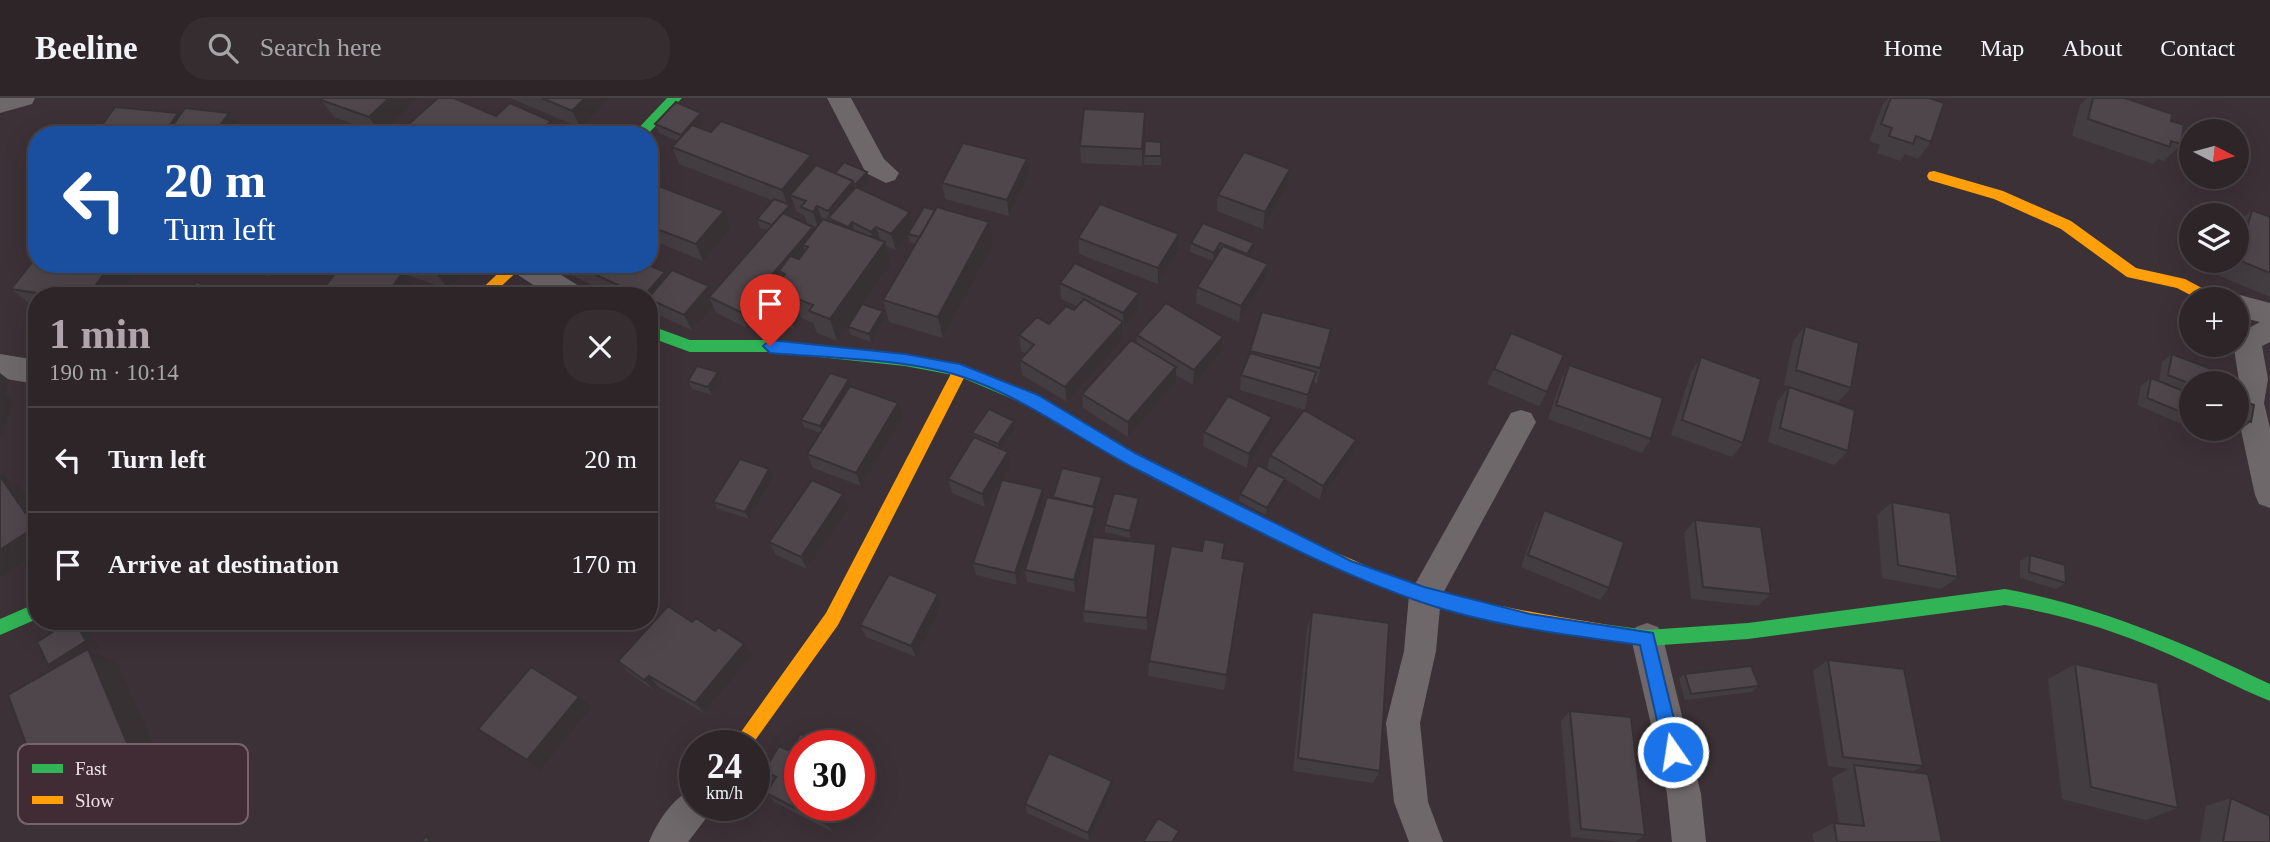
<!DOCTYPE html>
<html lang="en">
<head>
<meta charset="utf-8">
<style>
  :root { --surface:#2d2528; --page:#352d30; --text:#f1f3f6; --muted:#a7a5a8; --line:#484245; --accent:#b1a4aa }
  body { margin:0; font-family:"Times New Roman",serif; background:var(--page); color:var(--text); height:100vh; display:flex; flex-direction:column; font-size:26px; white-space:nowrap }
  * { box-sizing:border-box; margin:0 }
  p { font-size:23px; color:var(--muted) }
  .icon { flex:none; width:38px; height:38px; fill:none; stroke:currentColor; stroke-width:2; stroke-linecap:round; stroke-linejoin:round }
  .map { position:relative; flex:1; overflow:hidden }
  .details { position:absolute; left:28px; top:189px; width:630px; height:343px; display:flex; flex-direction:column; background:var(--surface); border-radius:28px; box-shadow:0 7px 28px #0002,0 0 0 2px var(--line) }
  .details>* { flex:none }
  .hud { position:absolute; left:28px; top:28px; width:630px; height:147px; border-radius:28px; box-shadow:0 7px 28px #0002,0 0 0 2px var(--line); background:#1a4fa0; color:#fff; overflow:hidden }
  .needle { width:46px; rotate:96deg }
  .fabs { position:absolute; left:2179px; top:21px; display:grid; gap:14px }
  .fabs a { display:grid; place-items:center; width:70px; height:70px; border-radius:50%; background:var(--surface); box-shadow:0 7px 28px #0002,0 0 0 2px var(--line); font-size:35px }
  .speed { position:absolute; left:679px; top:632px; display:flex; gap:14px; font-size:35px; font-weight:700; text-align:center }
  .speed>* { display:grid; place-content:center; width:91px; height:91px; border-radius:50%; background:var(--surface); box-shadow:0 7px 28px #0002,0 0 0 2px var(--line); line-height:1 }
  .speed small { font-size:18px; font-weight:400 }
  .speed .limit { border:10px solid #d22; background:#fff; color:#111 }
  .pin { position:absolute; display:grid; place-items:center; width:60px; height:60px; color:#fff; margin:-72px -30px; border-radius:50% 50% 50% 0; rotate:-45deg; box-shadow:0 0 7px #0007 }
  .pin .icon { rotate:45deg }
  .me { position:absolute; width:77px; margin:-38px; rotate:347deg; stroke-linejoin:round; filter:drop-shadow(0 0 5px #0008) }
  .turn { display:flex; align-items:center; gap:24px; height:147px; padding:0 21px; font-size:32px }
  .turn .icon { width:91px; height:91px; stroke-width:2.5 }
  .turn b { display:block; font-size:49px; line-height:60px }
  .round { display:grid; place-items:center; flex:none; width:74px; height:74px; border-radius:28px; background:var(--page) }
  .head { display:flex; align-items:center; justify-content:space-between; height:119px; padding:0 21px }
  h1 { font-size:42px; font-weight:700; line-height:52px; color:var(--accent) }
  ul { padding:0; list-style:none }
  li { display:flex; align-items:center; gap:21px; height:105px; padding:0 21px; border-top:2px solid var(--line) }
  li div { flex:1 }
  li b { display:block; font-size:26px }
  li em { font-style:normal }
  header { display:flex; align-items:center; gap:42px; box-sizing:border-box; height:98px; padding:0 35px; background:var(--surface); border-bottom:2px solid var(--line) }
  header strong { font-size:33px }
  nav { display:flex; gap:38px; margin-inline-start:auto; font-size:24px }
  .search { width:490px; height:63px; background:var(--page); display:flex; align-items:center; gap:18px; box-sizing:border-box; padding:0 24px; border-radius:28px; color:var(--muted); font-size:26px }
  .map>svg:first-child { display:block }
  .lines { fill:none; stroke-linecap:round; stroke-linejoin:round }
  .street { fill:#6f686b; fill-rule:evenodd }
  .fast { fill:#30b455; fill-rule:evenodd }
  .slow { fill:#ff9f0a; fill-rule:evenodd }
  .wall { fill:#433c40; fill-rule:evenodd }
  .shaded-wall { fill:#373134 }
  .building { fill:#4e464b; stroke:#373134; stroke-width:2 }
  .route { fill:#1a73e8; stroke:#114b97; stroke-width:2 }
  .key { fill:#412c36; stroke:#76636b; stroke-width:2 }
  .key-label { font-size:19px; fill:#f0e2e8 }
</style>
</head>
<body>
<header>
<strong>Beeline</strong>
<div class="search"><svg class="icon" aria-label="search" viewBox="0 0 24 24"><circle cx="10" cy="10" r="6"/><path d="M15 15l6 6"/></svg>Search here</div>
<nav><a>Home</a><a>Map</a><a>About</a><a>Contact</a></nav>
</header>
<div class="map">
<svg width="2270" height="744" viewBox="0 0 2270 744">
  <rect width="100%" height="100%" fill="#3c3136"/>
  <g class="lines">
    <path class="street" d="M0 0H35L32 6 0 15Z
      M827 0H851L884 61 899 75 895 82 886 85 866 75Z
      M509 166H544L582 190 586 198H550L512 173Z
      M2236 196 2270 205V244L2262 248 2268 281 2264 305 2270 330V410L2259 406 2255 397 2236 309 2240 289 2234 251 2236 237 2260 224 2236 218V201H2225Z
      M0 256 37 262V286L0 280Z
      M1521 312 1531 315 1536 324 1441 499 1436 553 1420 625 1428 704 1443 744H1409L1394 704 1386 625 1404 553 1409 497 1511 315Z
      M1647 525 1658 529 1663 540 1701 696 1706 744H1672L1667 696 1631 540 1636 529Z
      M695 690V707H712L707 719 688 744H649C657 724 674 698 695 690Z"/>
    <path class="fast" d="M667 0H682L647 37H632Z
      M649 227 690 242H770L905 256 960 266 1037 297 1136 355 1334 454 1336 459 1334 464 1328 466 1322 464 1124 365 1027 307 958 278 905 268 770 254H690L649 239Z
      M2005 491C2099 508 2184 545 2270 586V603C2235 589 2201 570 2166 555 2114 532 2061 516 2005 507L1748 541 1647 548 1603 542 1597 540 1595 534 1597 528 1603 526 1647 532 1748 525Z
      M37 505V521L0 537V521Z"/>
    <path class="slow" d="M1934 73 2003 93 2071 123 2136 170 2185 181 2215 197 2217 201H2198L2177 190 2127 179 2061 131 1994 101 1929 82 1927 78 1929 74Z
      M508 166H525L491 198H474Z
      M960 266 965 268 968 272 838 527 751 648H731L826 515 955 268Z
      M1328 452C1352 460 1374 473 1398 481 1465 503 1533 515 1603 526L1609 528 1611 534 1609 540 1603 542C1505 527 1412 506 1322 464L1320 459 1322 454Z"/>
  </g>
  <path class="wall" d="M418 0 381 36 334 19 321 2Z
    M510 0H611L581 30Z
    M1888 0H1929L1931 44 1918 61 1905 56 1900 63 1877 55 1880 47 1869 43 1883 6Z
    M2087 0H2125L2171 23 2181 46 2164 63 2158 61 2153 66 2072 38 2080 7Z
    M1145 14 1142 68 1081 65 1080 48Z
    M701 15 705 24 700 30 711 34 811 57 815 68 869 83 861 92 910 114 913 127 935 112 989 124 993 147 943 240 889 224 883 202 916 146 910 144 908 137 896 152 886 148 891 166 863 206 883 213 885 221 871 244 851 237 848 229 853 220 837 243 817 235 813 225 801 220 794 231 784 227 775 205 782 196 780 191 747 230 716 215 713 208 692 232 656 216 654 212 652 214 649 213V198H616L569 176 562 166H646L665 174 667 179 709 188 712 195 767 132 760 130 757 121 772 102 679 66 672 49 677 43 659 35 655 26ZM793 103 796 113 804 117 807 125 816 129 814 132 813 129 791 119 793 116 789 107Z
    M496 18 559 37H407L403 31Z
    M1145 43 1161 44V67H1144Z
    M1027 61 1029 78 1009 118 945 101 942 85Z
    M1287 88 1263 131 1217 113 1218 97Z
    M649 94 731 130 703 163 649 141Z
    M2252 112 2270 119V199L2219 178 2223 163H2236V126Z
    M1203 125 1253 153 1249 159 1268 166 1265 182 1239 224 1196 205 1197 189 1213 163 1190 154 1191 145Z
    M1179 136V152L1158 186 1079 156 1078 140Z
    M37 166H121L133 177 118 198H37V208L31 207 11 191Z
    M234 166H282L271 179Z
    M381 166H471L449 192 383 168Z
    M1060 185 1139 210 1124 231V240L1067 304 1022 277 1020 262 1026 256 1021 253 1019 237 1049 226 1074 212 1077 208 1061 201Z
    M1262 214 1331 231 1317 285 1313 284 1305 312 1240 292 1241 277 1250 255Z
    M1805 228 1851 290 1838 304 1784 287 1793 243Z
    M1137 237 1223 239 1222 254 1193 287 1176 277V284L1128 339 1083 310 1082 296 1137 245Z
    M2172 256 2191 285V330L2137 307 2141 288 2151 280 2159 283 2162 264Z
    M1701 259 1743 345 1732 359 1671 337 1691 274Z
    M1569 267 1651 341 1642 355 1548 321 1561 282Z
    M1494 271 1547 294 1539 308 1487 286Z
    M722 282 712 297 692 291 688 283Z
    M851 288 903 319 861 388 813 370 807 356 820 335 804 329 801 322Z
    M1789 289 1848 353 1834 367 1768 344 1777 304Z
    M2236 301 2251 324 2240 332 2236 331Z
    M1272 319 1269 333 1247 370 1203 348 1204 334Z
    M1014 323 1015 331 1001 351 1008 354 1010 368 985 409 952 395 948 381 974 340 972 335Z
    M1352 356 1320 402 1285 381 1284 388 1266 417 1239 403 1240 396 1277 377 1267 371 1270 357Z
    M769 371 773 378 749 421 718 411 713 404Z
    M1102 379 1103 386 1095 410 1096 422 1075 494 1027 484 1025 472 1053 399Z
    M1139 400V408L1130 440 1105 434V427Z
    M1892 404 1958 479 1941 491 1882 480 1877 417Z
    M1044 405 1017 487 976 477 973 465Z
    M849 410 807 471 776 457 769 444Z
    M1544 412 1609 490 1600 502 1521 469 1536 426Z
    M1695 422 1771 496 1758 508 1691 501 1684 435Z
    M1156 446V459L1147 532 1084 524 1083 513Z
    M2030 457 2066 485 2056 491 2020 480V463Z
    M1222 460 1227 577 1224 592 1148 578 1149 563Z
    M938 496 942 508 916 559 866 539 860 527Z
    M1312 514 1380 673 1373 685 1293 673 1307 530Z
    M692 524 744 546 752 557 704 615 659 589 655 593 628 574 618 563Z
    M1828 562 1923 668 1912 674 1942 744H1814L1812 736 1834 725 1839 726 1832 680 1848 671 1828 668 1813 573Z
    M2075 566 2178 710 2146 722 2062 701 2048 581Z
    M1685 576 1759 588 1752 594 1685 602 1679 581Z
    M1570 613 1645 737 1635 744H1620L1571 739 1561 623Z
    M764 673 849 707 833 734 774 704 766 695 774 683Z
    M1112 683 1113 691 1089 743 1027 715 1025 706Z
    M2231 700 2270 744H2200L2206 708Z"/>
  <path class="shaded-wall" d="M389 0H418L381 36 369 19Z
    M585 0H611L581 30 572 13Z
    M1145 14V31L1142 68V51Z
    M178 15 194 32 190 37H163Z
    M229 15 243 32 240 37H213Z
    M701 15 705 24 685 46 681 37Z
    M551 23 559 37H537Z
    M811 57 817 74 790 97 793 103 788 109 782 92Z
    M1027 61 1029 78 1009 118 1007 102Z
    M655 63 659 72 649 83V69Z
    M1290 71 1287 88 1263 131 1265 114Z
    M867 74 869 83 858 95 856 86Z
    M853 83 858 99 831 122 828 113Z
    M790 107 793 116 777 136 773 127Z
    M817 108 823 125 818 130 813 114Z
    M724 113 731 130 703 163 696 146Z
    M910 114 914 131 908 136V137L896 152 891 136Z
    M852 124 857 141 848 129Z
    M989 124 993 147 943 240 938 219Z
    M813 129 819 145 808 149 803 147 807 159 785 176 779 173 784 186 778 185 780 191 747 230 740 214Z
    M876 129 881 145 876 150 871 134Z
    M1179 136V152L1158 186V170Z
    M885 144 891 166 837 243 830 221Z
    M1220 145 1219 154 1213 163 1214 155Z
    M1254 145 1253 153 1246 164 1247 156Z
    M111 166H121L133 177 118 198H88Z
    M259 166H282L271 179Z
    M445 166H471L449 192 437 176Z
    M1268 166 1265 182 1239 224 1241 208Z
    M665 174 673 190 649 201V198H644Z
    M402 175 414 191 410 198H386Z
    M709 188 716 202 709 199 713 208 692 232 684 217Z
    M1139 195V210L1124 231 1123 215Z
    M793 199 801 220 794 231 785 209Z
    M649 204 654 212 652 214 649 209Z
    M883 213 885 221 871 244 869 236Z
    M1123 224 1124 240 1067 304 1065 289Z
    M1223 239 1222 254 1193 287 1194 272Z
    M1176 269V284L1128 339V324Z
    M718 274 722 282 712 297 708 289Z
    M1316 274 1312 289 1305 312 1308 297Z
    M0 275 9 282 4 296 14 303 1 339H0Z
    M849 281 852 289 823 336 820 328Z
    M898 305 903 319 861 388 856 375Z
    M1272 319 1269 333 1247 370 1249 356Z
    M1014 323 1015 331 999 354 998 346Z
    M1356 342 1352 356 1320 402 1323 388Z
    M1008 354 1010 368 985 409 982 396Z
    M769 371 773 378 749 421 745 414Z
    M0 376 19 388 37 413V455L0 479Z
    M1102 379 1103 386 1095 410 1096 422 1075 494 1074 482 1093 409Z
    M1285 381 1284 388 1266 417 1267 410Z
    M1043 391 1044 405 1017 487 1015 475Z
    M843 396 849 410 807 471 801 459Z
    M1139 400V408L1130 440V433Z
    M1156 446V459L1147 532V520Z
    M938 496 942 508 916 559 911 548Z
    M75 523H77L85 527 98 549 92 553 118 566 158 658 77 707 44 695 60 572 48 567Z
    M744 546 752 557 704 615 695 605Z
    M649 578 659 589 655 593 644 582Z
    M579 599 591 609 540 672 527 662Z
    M861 666 867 675 859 689V669Z
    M1112 683 1113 691 1089 743 1088 735Z
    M837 707H849L833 734 826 726Z"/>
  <path class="building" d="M323 0H389L369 19 321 2Z
    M438 0H454L496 18 510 5 551 23 537 37H415L403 31Z
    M542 0H585L572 13Z
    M1891 0H1929L1944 5 1931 44 1916 38 1913 46 1889 38 1892 30 1881 26Z
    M2093 0H2125L2172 16 2171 23 2184 27 2181 46 2171 43 2170 49 2088 21Z
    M676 4 701 15 681 37 655 26Z
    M115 9 178 15 163 37H95Z
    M185 10 229 15 213 37H166Z
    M1084 11 1145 14 1142 51 1080 48Z
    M721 23 811 57 782 92 672 49 692 27 711 34Z
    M1145 43 1161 44V58H1144Z
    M963 45 1027 61 1007 102 942 85Z
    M1244 54 1290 71 1265 114 1218 97Z
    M649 61 655 63 649 69Z
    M844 64 867 74 856 86H854L853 83 835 75Z
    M816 67 853 83 828 113 817 108 813 114 801 109 806 103 790 97Z
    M656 87 724 113 696 146 649 128V94Z
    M856 89 910 114 891 136 876 129 871 134 852 124 848 129 828 120Z
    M774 101 790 107 772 127 757 121Z
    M1100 106 1179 136 1158 170 1078 140Z
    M924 109 935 112 920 139 908 136Z
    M937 109 989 124 938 219 883 202Z
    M2252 112 2270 119V175L2238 162Z
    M783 115 813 129 740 214 709 199Z
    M823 121 885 144 830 221 809 213 813 207 793 199 785 209 775 205 788 189 778 185 785 176 779 173 790 158 799 161 808 149 803 147Z
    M1203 125 1254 145 1247 156 1220 145 1214 155 1191 145Z
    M1223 148 1268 166 1241 208 1197 189Z
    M37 158V166H111L88 198H56L11 191Z
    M1075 165 1139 195 1123 215 1060 185Z
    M342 166H362L402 175 386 198H318Z
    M409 166H445L437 176Z
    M572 166H646L665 174 644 198H642Z
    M672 172 709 188 684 217 649 201V199Z
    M197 184 229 198H182Z
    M1084 201 1123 224 1065 289 1020 262 1034 247 1019 237 1037 219 1049 226 1066 208 1074 212Z
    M1166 205 1223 239 1194 272 1137 237Z
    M862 206 883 213 869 236 848 229Z
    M1262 214 1331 231 1320 270 1250 253Z
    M1805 228 1859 245 1851 290 1796 272Z
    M1511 235 1564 257 1547 294 1494 271Z
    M1131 242 1176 269 1128 324 1082 296Z
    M1250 255 1316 274 1308 297 1241 277Z
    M2172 256 2219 274 2218 285 2191 286 2168 277Z
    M1701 259 1761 281 1743 345 1682 322Z
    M1569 267 1663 300 1651 341 1556 307Z
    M697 268 718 274 708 289 688 283Z
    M830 275 849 281 820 328 801 322Z
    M2151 280 2191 296V318L2147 300Z
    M850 288 898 305 856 375 807 356Z
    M1789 289 1855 312 1848 353 1780 330Z
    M1228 298 1272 319 1249 356 1204 334Z
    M2236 301 2254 307 2251 324 2236 319Z
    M989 311 1014 323 998 346 972 335Z
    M1304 312 1356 342 1323 388 1270 357Z
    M974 339 1008 354 982 396 948 381Z
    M740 361 769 371 745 414 713 404Z
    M1258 367 1285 381 1267 410 1240 396Z
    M1062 370 1102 379 1093 409 1053 399Z
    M0 378 35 429 0 452Z
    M812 382 843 396 801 459 769 444Z
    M1002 382 1043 391 1015 475 973 465Z
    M1114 395 1139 400 1130 433 1105 427Z
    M1047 399 1095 409 1074 482 1025 472Z
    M1892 404 1950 415 1958 479 1898 467Z
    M1544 412 1624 444 1609 490 1528 457Z
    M1695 422 1761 429 1771 496 1703 489Z
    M1093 439 1156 446 1147 520 1083 513Z
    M1204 441 1225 445 1222 460 1245 464 1227 577 1149 563 1171 448 1202 453Z
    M2030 457 2065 467 2066 485 2029 474Z
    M889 476 938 496 911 548 860 527Z
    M668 508 692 524 696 520 715 533 718 529 744 546 695 605 649 578 644 582 618 563Z
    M1312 514 1389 525 1380 673 1298 660Z
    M70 523H75L86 543 48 567 37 544Z
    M88 551 127 645 44 695 8 597Z
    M1828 562 1904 571 1923 668 1843 659Z
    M2075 566 2158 585 2178 710 2091 689Z
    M1751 568 1759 588 1691 596 1685 576Z
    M531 569 579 599 527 662 478 631Z
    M1570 613 1631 619 1645 737 1581 731Z
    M800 636 824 647 829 637 849 647 800 648V707H837L826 726 766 695 776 679 764 673 779 648 790 653Z
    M1049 655 1112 683 1088 735 1025 706Z
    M1854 667 1928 676 1942 744H1837L1834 725 1864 728Z
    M2231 700 2270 718V744H2223Z
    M1158 720 1179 733 1172 744H1143Z
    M426 738 431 744H421Z"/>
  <path class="route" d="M770 242 905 256 960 266 1038 297 1135 355 1351 463 1424 489 1530 516 1653 535 1682 654 1680 660 1673 663 1667 660 1664 654 1640 547C1567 537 1491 528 1421 504 1323 470 1231 419 1138 372 1078 341 1025 299 960 278 906 261 828 260 770 255L763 248Z"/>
  <rect x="18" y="646" width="230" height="80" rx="10" class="key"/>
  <rect x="32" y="666" width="31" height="9" fill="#30b455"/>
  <rect x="32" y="698" width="31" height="8" fill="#ff9f0a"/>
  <g class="key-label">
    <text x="75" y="677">Fast</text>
    <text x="75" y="709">Slow</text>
  </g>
</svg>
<div class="fabs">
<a><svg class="needle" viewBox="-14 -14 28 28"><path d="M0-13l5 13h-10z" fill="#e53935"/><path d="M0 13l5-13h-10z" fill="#a7a5a8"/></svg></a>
<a><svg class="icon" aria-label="layers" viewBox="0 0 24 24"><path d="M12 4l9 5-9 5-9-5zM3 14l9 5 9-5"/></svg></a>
<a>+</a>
<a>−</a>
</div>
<div class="speed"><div>24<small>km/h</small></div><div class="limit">30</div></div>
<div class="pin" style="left:770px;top:248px;background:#d93025"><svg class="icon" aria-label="arrive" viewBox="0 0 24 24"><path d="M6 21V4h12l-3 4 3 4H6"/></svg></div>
<svg class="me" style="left:1673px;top:654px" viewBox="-20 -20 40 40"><circle r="17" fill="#1a73e8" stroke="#fff" stroke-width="3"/><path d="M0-11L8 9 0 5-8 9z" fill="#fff"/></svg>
<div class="hud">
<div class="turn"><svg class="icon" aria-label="left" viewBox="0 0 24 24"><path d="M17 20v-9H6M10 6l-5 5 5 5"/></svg><div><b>20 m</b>Turn left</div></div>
</div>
<section class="details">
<div class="head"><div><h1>1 min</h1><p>190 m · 10:14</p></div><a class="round"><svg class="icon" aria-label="close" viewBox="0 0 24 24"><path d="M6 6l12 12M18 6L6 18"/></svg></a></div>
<ul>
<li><svg class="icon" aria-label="left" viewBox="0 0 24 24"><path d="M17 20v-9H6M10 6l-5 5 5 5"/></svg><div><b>Turn left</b></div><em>20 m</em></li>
<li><svg class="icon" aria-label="arrive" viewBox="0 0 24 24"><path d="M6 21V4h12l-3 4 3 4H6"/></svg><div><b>Arrive at destination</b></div><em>170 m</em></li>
</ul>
</section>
</div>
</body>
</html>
